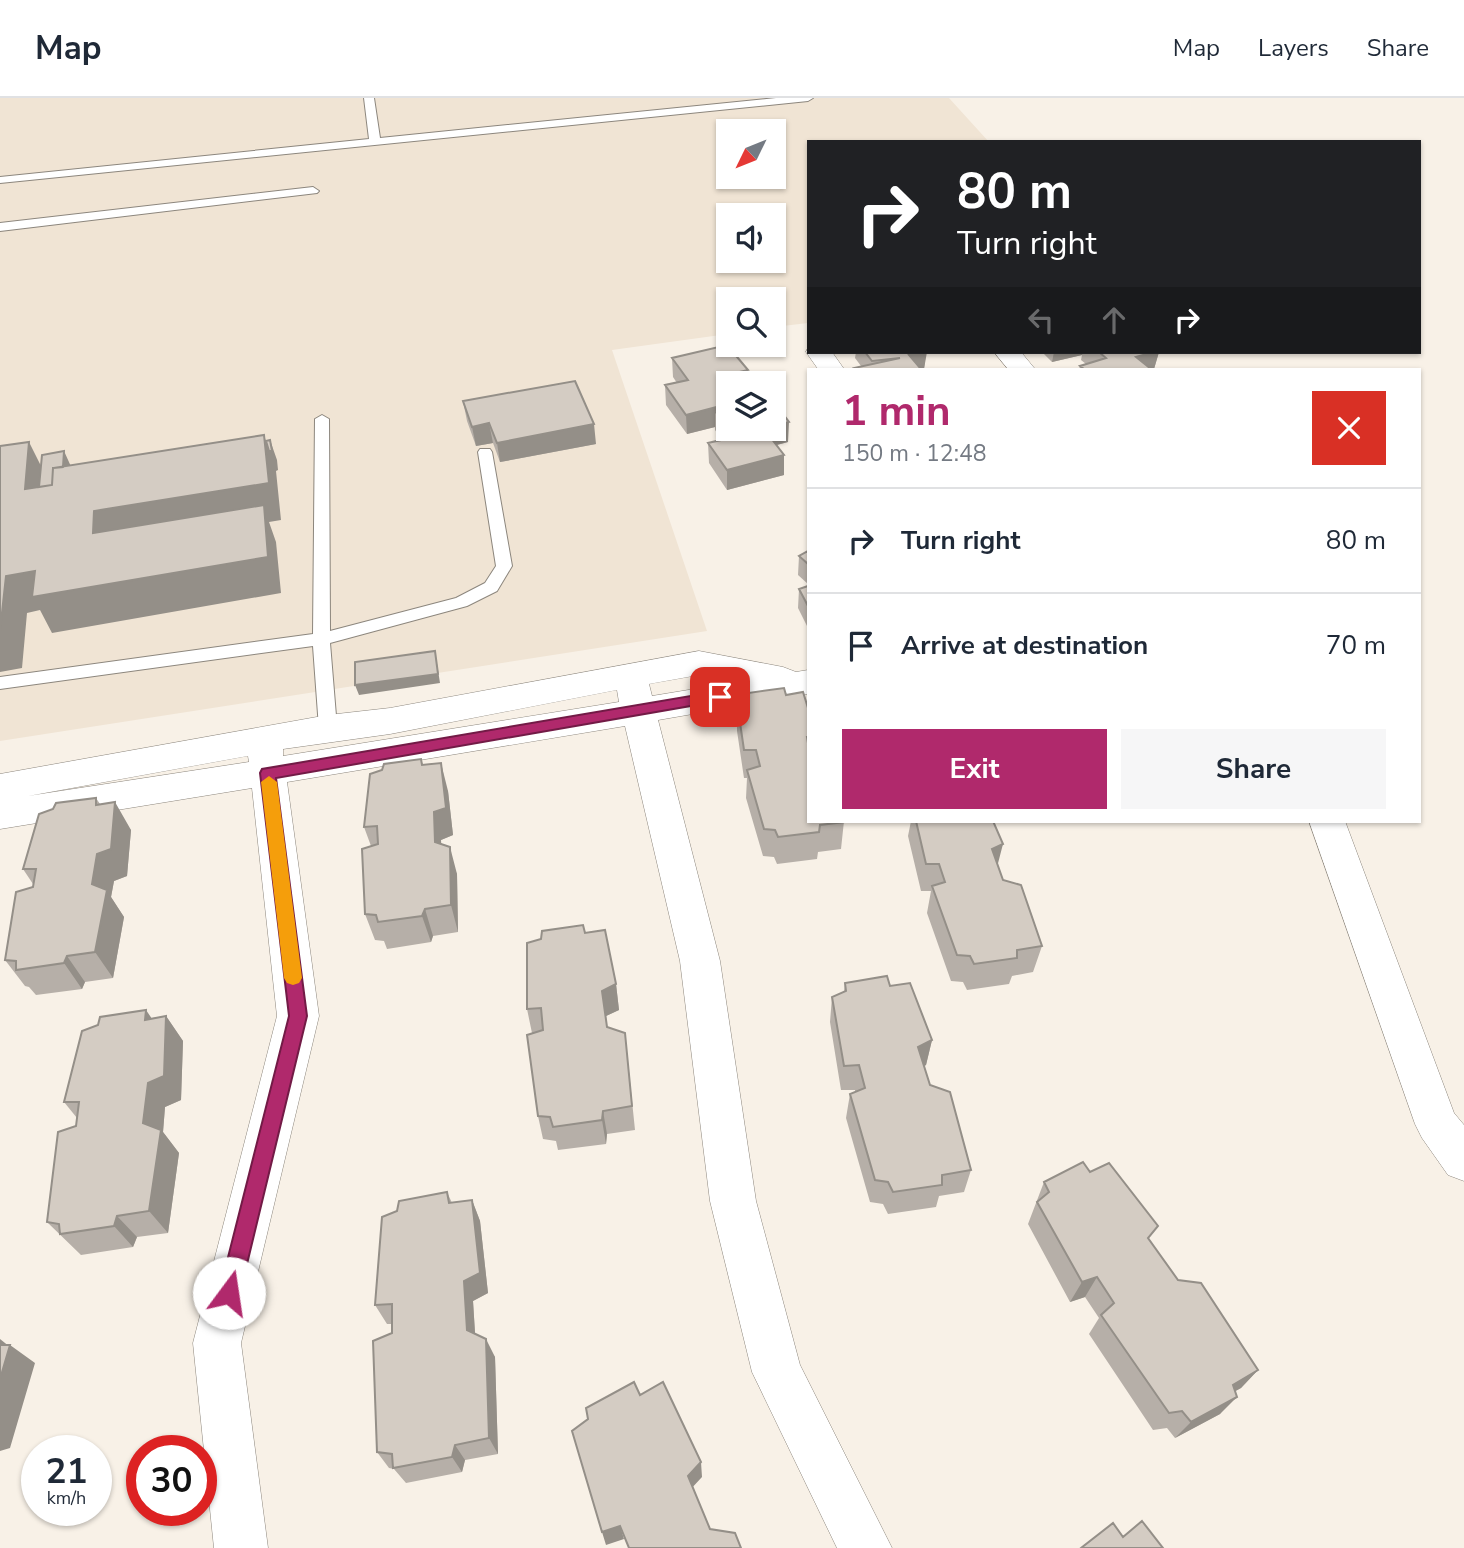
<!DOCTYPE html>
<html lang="en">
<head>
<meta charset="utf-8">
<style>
  :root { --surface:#fff; --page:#f6f6f7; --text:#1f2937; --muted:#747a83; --line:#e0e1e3; --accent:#b0296c }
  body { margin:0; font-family:"Nunito Sans",sans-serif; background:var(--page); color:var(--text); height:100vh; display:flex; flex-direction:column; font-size:26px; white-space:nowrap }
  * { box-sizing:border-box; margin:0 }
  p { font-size:23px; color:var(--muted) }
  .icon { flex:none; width:38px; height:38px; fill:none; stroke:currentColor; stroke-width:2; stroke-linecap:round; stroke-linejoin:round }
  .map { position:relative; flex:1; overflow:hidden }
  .drawer { position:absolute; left:807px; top:270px; width:614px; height:455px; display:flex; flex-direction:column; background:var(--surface); border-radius:0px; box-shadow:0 2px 5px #0004 }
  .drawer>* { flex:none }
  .banner { position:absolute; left:807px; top:42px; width:614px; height:214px; border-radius:0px; box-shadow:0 2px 5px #0004; background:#202124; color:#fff; overflow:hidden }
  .needle { width:46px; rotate:227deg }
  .buttons { position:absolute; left:716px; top:21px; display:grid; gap:14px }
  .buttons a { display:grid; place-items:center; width:70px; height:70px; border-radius:0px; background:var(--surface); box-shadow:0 2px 5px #0004; font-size:35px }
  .speed { position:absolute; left:21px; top:1337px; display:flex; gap:14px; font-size:35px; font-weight:700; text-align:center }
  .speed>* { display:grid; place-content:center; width:91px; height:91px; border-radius:50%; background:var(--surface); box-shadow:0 2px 5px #0004; line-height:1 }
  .speed small { font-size:18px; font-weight:400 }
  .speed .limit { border:10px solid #d22; background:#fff; color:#111 }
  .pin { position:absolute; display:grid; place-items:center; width:60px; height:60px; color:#fff; margin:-30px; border-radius:14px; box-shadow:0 4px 10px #0006 }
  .me { position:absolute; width:77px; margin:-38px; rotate:14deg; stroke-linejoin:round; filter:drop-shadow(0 0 5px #0008) }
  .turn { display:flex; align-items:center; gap:24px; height:147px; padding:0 35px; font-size:32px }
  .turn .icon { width:91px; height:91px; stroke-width:2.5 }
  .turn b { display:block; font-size:49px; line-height:60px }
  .lanes { display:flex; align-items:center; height:66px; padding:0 35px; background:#0003; justify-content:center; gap:35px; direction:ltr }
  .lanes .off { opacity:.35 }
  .round { display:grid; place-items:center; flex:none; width:74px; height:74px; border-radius:0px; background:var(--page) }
  .headline { display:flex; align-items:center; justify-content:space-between; height:119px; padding:0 35px }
  h1 { font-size:42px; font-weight:700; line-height:52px; color:var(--accent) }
  .action { display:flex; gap:14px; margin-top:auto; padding:14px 35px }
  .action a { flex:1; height:80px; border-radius:0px; background:var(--accent); color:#fff; font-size:28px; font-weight:700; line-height:80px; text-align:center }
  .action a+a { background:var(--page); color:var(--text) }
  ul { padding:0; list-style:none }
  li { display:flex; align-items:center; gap:21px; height:105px; padding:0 35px; border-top:2px solid var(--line) }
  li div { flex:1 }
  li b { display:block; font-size:26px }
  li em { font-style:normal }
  header { display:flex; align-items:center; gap:42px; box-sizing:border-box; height:98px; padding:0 35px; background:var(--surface); border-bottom:2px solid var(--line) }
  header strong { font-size:33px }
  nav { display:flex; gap:38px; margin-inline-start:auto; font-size:24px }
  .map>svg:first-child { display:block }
  .built { fill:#f0e4d4; fill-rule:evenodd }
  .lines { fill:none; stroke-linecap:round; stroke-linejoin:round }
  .lane-casing { stroke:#8c867d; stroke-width:2 }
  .street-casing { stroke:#8c867d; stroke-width:1 }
  .lane { fill:#fff; fill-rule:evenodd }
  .street { fill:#fff; fill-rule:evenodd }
  .wall { fill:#b6afa8 }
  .shaded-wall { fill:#948f88 }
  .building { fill:#d4ccc3; stroke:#948f88; stroke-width:2 }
  .route { fill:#b0296c; stroke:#721b46; stroke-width:2 }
  .slow { fill:#f59e0b }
</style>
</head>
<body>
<header>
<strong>Map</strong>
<nav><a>Map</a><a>Layers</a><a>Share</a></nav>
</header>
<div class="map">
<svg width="1464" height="1450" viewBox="0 0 1464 1450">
  <rect width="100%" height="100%" fill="#f8f1e7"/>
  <path class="built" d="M0 0H949L989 44H808V225L774 229V201H728V236L612 252 707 533 0 643ZM728 33H774V79H728ZM728 117H774V163H728Z"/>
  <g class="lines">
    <g class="lane-casing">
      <path id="lane" d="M364 0H374L380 40 776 0H813L808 3 0 85V79L369 41Z
        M313 89 319 93 317 95 0 133V125Z
        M322 317 329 321 330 533 456 500 485 485 496 468 478 354 480 351H490L492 354 512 468 497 493 467 508 330 545 337 630 334 635H322L319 630 313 548 0 591V579L313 536 315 321Z"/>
    </g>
    <g class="street-casing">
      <path id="street" d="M808 250V254H832L844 271H818L806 254Z
        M994 254H1021L1035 271H1008Z
        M699 553 783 569 796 574 808 572V596L658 622 720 863 756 1103 800 1267 892 1450H837L752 1274 710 1103 680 863 625 628 287 684 319 918 241 1245 268 1450H214L193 1245 277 918 252 690 0 731V676L328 617 390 610ZM699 577 737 584 652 598 649 586ZM617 592 619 604 283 658V651L390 636ZM248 658 249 664 28 698Z
        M1309 723H1345L1454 1015 1464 1027V1083L1448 1077 1422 1040 1415 1026Z"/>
    </g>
    <use href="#lane" class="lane"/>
    <use href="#street" class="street"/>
  </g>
  <path class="wall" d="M721 239 760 252 735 256 748 272V285H728V331L788 344 777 347 784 377 727 392 709 365 708 345 722 342 715 332V329L687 336 666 307 665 287 677 285 673 279 672 260 721 248Z
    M856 254H926L924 271H854V270L861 268 855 260Z
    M1042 254H1159L1154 271H1079L1080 268 1086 266 1081 262 1082 257 1052 264Z
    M463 303 596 346 500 364 493 345 476 348 467 323Z
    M808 453V486L798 477 799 458Z
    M808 488V530L798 510 799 491Z
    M786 597 808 723H844L841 751 818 754 817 761 777 766 774 759 763 758 746 700 747 680H744L737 633V604Z
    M421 661 423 667 448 693 453 737 441 742V746L457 776 458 834 433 838 431 844 387 851 384 843 375 842 365 816 371 748 364 729Z
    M96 700 100 706 131 732 127 778 114 783 111 799 124 819 113 880 85 884 82 891 36 897 29 889 25 888 5 862 33 789V786L23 771Z
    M911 723H993L997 767 1003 782 1042 848 1033 874 1012 878 1009 886 967 892 963 884 951 883 927 815 931 793H921L908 738Z
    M845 885 890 888 932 942 926 967 924 968 930 987 971 1072 964 1094 939 1098 936 1109 888 1116 883 1106 870 1104 846 1020 850 996 855 994V992H841L830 924 832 899 844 894Z
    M616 886 619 912 606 918 607 929 625 935 635 1032 607 1036 606 1046 558 1052 556 1043 543 1041 538 1018 532 935 527 911Z
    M166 918 183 943 181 1002 165 1009 163 1034 179 1055 168 1135 137 1139 133 1149 81 1157 47 1124 76 1028 77 1020 64 1004 152 920Z
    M1090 1074 1149 1141 1178 1182 1258 1272 1241 1290 1235 1293 1220 1316 1175 1340 1167 1330 1153 1332 1089 1236 1099 1220 1085 1199 1070 1204 1028 1126 1044 1084Z
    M447 1094 452 1105 472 1102 480 1123 488 1195 473 1203 475 1235 495 1259 498 1356 465 1362 462 1374 406 1385 394 1371 389 1370 377 1354 392 1235V1226H387L375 1207Z"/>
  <path class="shaded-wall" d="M733 247H760V252L726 258V248Z
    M927 254 924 271H908L909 257Z
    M1054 254H1083L1082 257 1052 264Z
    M1154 254H1159L1154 271H1133L1136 259Z
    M748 272V285H728L723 278Z
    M728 306V326L715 313V329L687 336 686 317Z
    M789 324 788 344 764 350V331H774V328Z
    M489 325 493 345 476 348 472 329Z
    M594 326 596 346 500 364 497 345Z
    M264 337 269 353 270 342 277 362 278 372 276 373 281 422 269 424 276 444 281 495 52 535 40 512 27 515 22 570 0 574V533L6 478 111 450 25 391 29 344 47 380 62 374 64 353 73 373Z
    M784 357V377L727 392V372Z
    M435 553 440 585 359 597 355 587Z
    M441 665 448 693 453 737 441 742 443 771 435 744 434 714Z
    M115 704 131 732 127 778 114 783 111 799 124 819 113 880 95 854 92 786 97 756Z
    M1003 746 996 773 992 751Z
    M450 749 457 776 458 834 451 807Z
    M425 811 433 838 431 844 422 818Z
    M67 858 85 884 82 891 64 865Z
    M616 886 619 912 606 918 602 893Z
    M146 912 163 937 145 922Z
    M166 918 183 943 181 1002 165 1009 163 1034 179 1055 168 1135 149 1113 143 1025 148 985Z
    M932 942 926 967 913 974 918 949Z
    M603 1013 607 1036 606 1046 602 1022Z
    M472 1102 480 1123 488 1195 473 1203 476 1251 467 1232 464 1183Z
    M117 1118 137 1139 133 1149 114 1128Z
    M1097 1179 1085 1199 1070 1204 1082 1184Z
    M0 1241 10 1249V1247L35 1265 10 1350 0 1353Z
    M486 1241 495 1259 498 1356 489 1340Z
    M1258 1272 1241 1290 1216 1304 1233 1287Z
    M1237 1299 1220 1316 1175 1340 1191 1324Z
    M455 1347 465 1362 462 1374 452 1359Z
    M701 1364 702 1379 689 1393 688 1378Z
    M620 1428 624 1441 606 1447 602 1434Z"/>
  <path class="building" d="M728 238V247H733H726L721 239Z
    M727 247 748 272 723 278 728 285V306L686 317 665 287 688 282 672 260Z
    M865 254H927L909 257 921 271H855L854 270 900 260 872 263Z
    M1099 254H1154L1136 259 1151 271H1084L1080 268 1106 260Z
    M575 283 594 326 497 345 489 325 472 329 463 303Z
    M774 304 789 324 774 328Z
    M728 309V331H764L784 357 727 372 708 345 734 339 715 313Z
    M264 337 269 385 94 413 93 435 264 407 268 459 32 499 35 473 6 478 0 533V348L29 344 25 391 52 387 53 370Z
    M270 342 272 353H269L266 343Z
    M64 353 63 369 53 370 52 387 39 389 42 357Z
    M808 453V466L799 458Z
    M808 488V508L799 491Z
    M435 553 438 576 355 587V564Z
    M784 590 786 597 803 594 808 610V639H807L808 645V723H844V724L820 727 819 734 778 739 775 732 764 731 747 672 760 668 756 652H744L737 604 748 601V595Z
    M421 661 422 667 441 665 446 710 434 714 435 744 450 749 451 807 425 811 422 818 378 824 376 817 365 816 362 751 378 746 377 728 364 729 370 676 382 672 384 666Z
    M96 700V707L115 704 111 751 97 756 92 786 107 792 95 854 67 858 64 865 16 872V863L5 862 16 794 33 789 36 771H23L39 716 53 711 56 705Z
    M916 723H993L1003 746 992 751 1003 782 1021 787 1042 848 1017 852V860L974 866 970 858 957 857 932 788 945 784 939 766H926Z
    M583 827 585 835 605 832 616 886 602 893 607 929 625 935 632 1008 603 1013 602 1022 553 1029 550 1019 538 1018 527 937 543 932 541 910 527 911V845L541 841 542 833Z
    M887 878 890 888 910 885 932 942 918 949 930 987 950 994 971 1072 942 1077V1087L893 1094 888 1084 875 1082 850 996 865 990 859 967 844 968 832 899 846 893 845 885Z
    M146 912 145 922 166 918 164 978 148 985 143 1025 161 1032 149 1113 117 1118 114 1128 60 1136 59 1126 47 1124 58 1034 76 1028 79 1004H64L82 933 98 927 100 919Z
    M1083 1064 1090 1074 1109 1065 1158 1128 1148 1140 1178 1182 1201 1185 1258 1272 1233 1287 1237 1299 1191 1324 1182 1313 1169 1315 1101 1217 1114 1205 1097 1179 1082 1184 1037 1104 1049 1094 1044 1084Z
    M447 1094 449 1105 472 1102 480 1175 464 1183 467 1232 486 1241 489 1340 455 1347 452 1359 393 1370 392 1356 377 1354 373 1243 392 1235V1206L375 1207 382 1119 397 1113 399 1103Z
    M0 1247H10L0 1281Z
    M634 1284 640 1297 663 1284 701 1364 688 1378 710 1431 735 1435 741 1450H629L620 1428 602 1434 572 1333 588 1321 586 1310Z
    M1142 1423 1163 1450H1081L1113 1425 1123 1439Z"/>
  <path class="route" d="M720 593 727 599 725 602 276 680 307 918 240 1195 237 1202 229 1205 222 1202 219 1195 289 918 260 675 262 671Z"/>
  <path class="slow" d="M269 678 277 684 302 880 299 885 293 887 287 885 284 880 261 684Z"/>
</svg>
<div class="buttons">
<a><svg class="needle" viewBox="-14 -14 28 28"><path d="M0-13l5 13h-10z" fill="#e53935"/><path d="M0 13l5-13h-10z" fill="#747a83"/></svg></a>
<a><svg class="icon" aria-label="sound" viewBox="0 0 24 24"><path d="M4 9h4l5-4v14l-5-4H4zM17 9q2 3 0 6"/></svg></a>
<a><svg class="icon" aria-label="search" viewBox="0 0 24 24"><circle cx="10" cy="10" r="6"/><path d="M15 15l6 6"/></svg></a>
<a><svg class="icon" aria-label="layers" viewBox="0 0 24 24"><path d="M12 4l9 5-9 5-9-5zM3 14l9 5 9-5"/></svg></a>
</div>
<div class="speed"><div>21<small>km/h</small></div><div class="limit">30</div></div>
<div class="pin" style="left:720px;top:599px;background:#d93025"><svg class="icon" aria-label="arrive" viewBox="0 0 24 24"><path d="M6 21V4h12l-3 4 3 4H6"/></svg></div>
<svg class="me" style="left:229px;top:1195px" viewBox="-20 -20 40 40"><circle r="19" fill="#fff"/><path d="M0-13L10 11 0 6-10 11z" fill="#b0296c"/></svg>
<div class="banner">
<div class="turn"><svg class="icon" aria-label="right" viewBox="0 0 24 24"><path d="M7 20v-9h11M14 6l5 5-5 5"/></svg><div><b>80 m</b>Turn right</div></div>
<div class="lanes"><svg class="icon off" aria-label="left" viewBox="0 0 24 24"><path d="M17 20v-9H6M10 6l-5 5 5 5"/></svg><svg class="icon off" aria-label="ahead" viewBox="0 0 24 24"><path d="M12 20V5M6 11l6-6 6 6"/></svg><svg class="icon" aria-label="right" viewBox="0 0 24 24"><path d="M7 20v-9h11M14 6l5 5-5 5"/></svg></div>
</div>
<section class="drawer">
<div class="headline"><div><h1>1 min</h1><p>150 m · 12:48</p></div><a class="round" style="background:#d93025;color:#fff"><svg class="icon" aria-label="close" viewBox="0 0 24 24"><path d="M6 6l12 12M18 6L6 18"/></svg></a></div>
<ul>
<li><svg class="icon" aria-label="right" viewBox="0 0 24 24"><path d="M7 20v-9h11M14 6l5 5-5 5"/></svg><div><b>Turn right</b></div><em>80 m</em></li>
<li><svg class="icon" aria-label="arrive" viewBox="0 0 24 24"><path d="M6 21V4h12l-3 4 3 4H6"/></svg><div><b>Arrive at destination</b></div><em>70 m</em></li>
</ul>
<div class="action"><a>Exit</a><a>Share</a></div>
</section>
</div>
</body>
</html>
